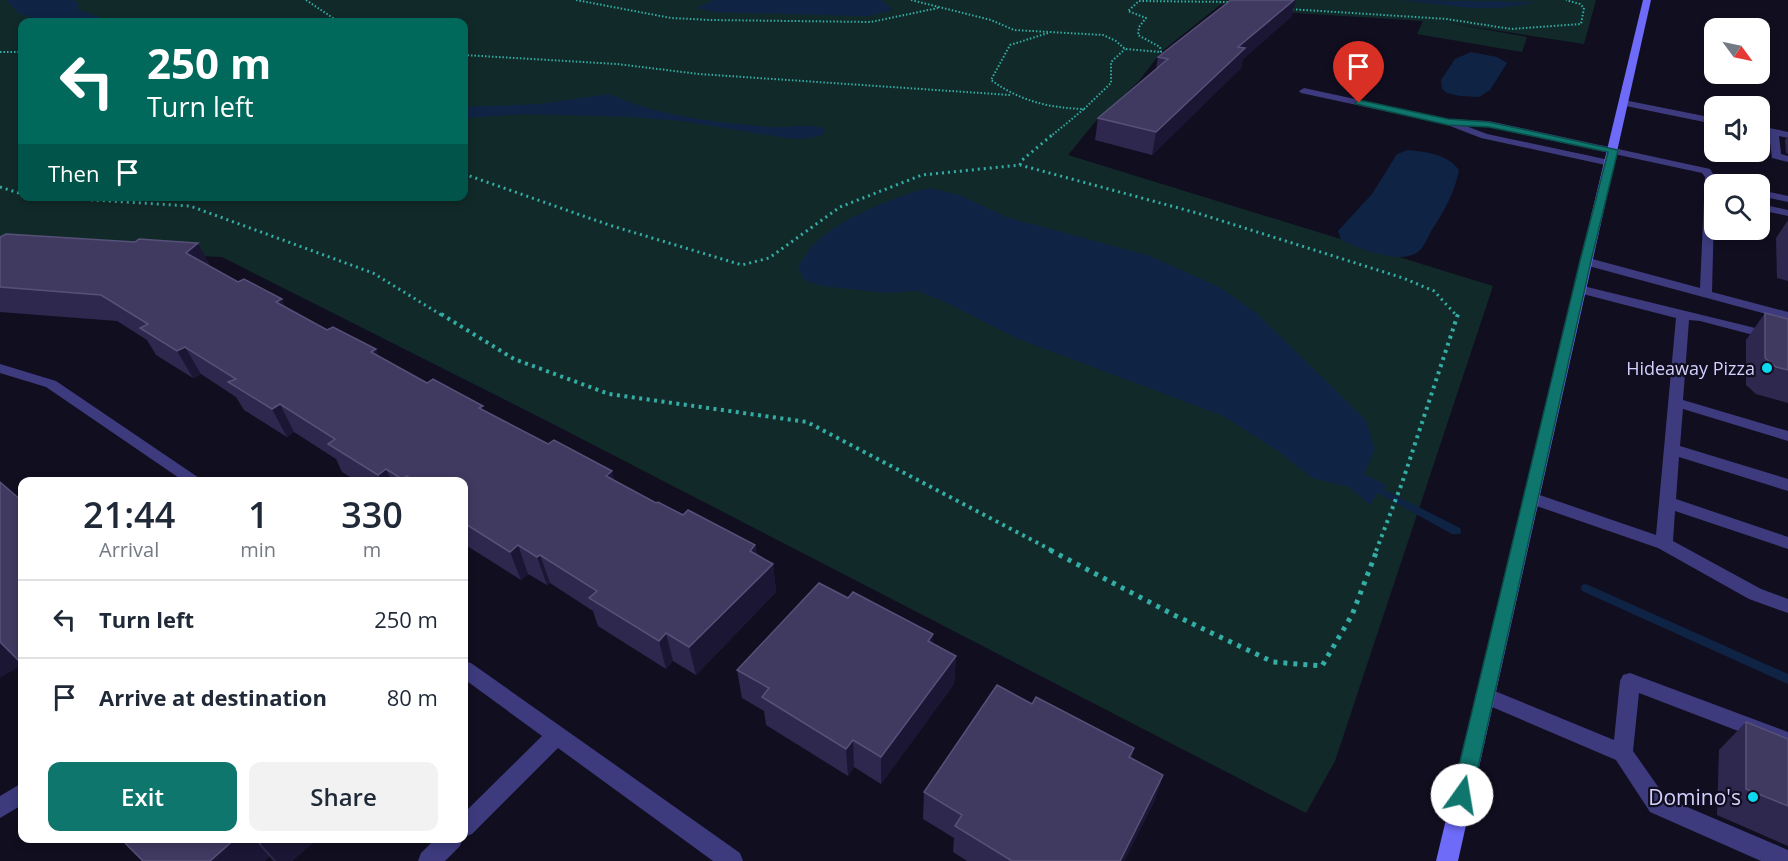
<!DOCTYPE html>
<html lang="en">
<head>
<meta charset="utf-8">
<style>
  :root { --surface:#fff; --page:#f2f2f3; --text:#1f2937; --muted:#747a83; --line:#e0e1e3; --accent:#0f766e }
  body { margin:0; font-family:"Open Sans",sans-serif; background:var(--page); color:var(--text); height:100vh; display:flex; flex-direction:column; font-size:22px; white-space:nowrap }
  * { box-sizing:border-box; margin:0 }
  p { font-size:20px; color:var(--muted) }
  .icon { flex:none; width:33px; height:33px; fill:none; stroke:currentColor; stroke-width:2; stroke-linecap:round; stroke-linejoin:round }
  .map { position:relative; flex:1; overflow:hidden }
  .panel { position:absolute; left:18px; top:477px; width:450px; height:366px; display:flex; flex-direction:column; background:var(--surface); border-radius:12px; box-shadow:0 3px 9px #0003 }
  .panel>* { flex:none }
  .hud { position:absolute; left:18px; top:18px; width:450px; height:183px; border-radius:12px; box-shadow:0 3px 9px #0003; background:#00695c; color:#fff; overflow:hidden }
  .needle { width:39px; rotate:123deg }
  .buttons { position:absolute; left:1704px; top:18px; display:grid; gap:12px }
  .buttons a { display:grid; place-items:center; width:66px; height:66px; border-radius:12px; background:var(--surface); box-shadow:0 3px 9px #0003; font-size:30px }
  .pin { position:absolute; display:grid; place-items:center; width:51px; height:51px; color:#fff; margin:-62px -26px; border-radius:50% 50% 50% 0; rotate:-45deg; box-shadow:0 0 6px #0007 }
  .pin .icon { rotate:45deg }
  .me { position:absolute; width:66px; margin:-33px; rotate:13deg; stroke-linejoin:round; filter:drop-shadow(0 0 4px #0008) }
  .turn { display:flex; align-items:center; gap:21px; height:126px; padding:0 30px; font-size:27px }
  .turn .icon { width:78px; height:78px; stroke-width:2.5 }
  .turn b { display:block; font-size:42px; line-height:51px }
  .then { display:flex; align-items:center; height:57px; padding:0 30px; background:#0003; gap:12px; font-size:22px }
  .eta { display:flex; justify-content:space-evenly; align-items:center; height:102px; text-align:center }
  .eta b { font-size:36px; font-weight:600; line-height:42px }
  .cta { display:flex; gap:12px; margin-top:auto; padding:12px 30px }
  .cta a { flex:1; height:69px; border-radius:12px; background:var(--accent); color:#fff; font-size:24px; font-weight:600; line-height:69px; text-align:center }
  .cta a+a { background:var(--page); color:var(--text) }
  ul { padding:0; list-style:none }
  li { display:flex; align-items:center; gap:18px; height:78px; padding:0 30px; border-top:2px solid var(--line) }
  li div { flex:1 }
  li b { display:block; font-size:22px }
  li em { font-style:normal }
  .map>svg:first-child { display:block }
  .green { fill:#112a29; fill-rule:evenodd }
  .water { fill:#0f2444 }
  .lines { fill:none; stroke-linecap:round; stroke-linejoin:round }
  .stream { fill:#0f2444; fill-rule:evenodd }
  .path-far3 { stroke:#33ada5; stroke-width:2; stroke-dasharray:1.5 2; stroke-linecap:butt }
  .path-far2 { stroke:#33ada5; stroke-width:3; stroke-dasharray:2 4; stroke-linecap:butt }
  .path-far1 { stroke:#33ada5; stroke-width:4; stroke-dasharray:3 4.5; stroke-linecap:butt }
  .path { stroke:#33ada5; stroke-width:5; stroke-dasharray:4 6; stroke-linecap:butt }
  .lane { fill:#3d3b7d; fill-rule:evenodd }
  .street { fill:#3d3b7d; fill-rule:evenodd }
  .secondary { fill:#6d6bf8; fill-rule:evenodd }
  .wall { fill:#2e284e }
  .shaded-wall { fill:#1b1634 }
  .building { fill:#403a61; stroke:#575179; stroke-width:1.5 }
  .route { fill:#0f766e; stroke:#0a4d48; stroke-width:1.5 }
  .poi-dot { fill:#0bd9ee; stroke:#110e20; stroke-width:2 }
  .labels { text-anchor:middle; dominant-baseline:central; stroke-width:4.5; stroke-linejoin:round; paint-order:stroke }
  .poi-label { font-size:18px; fill:#d4d0fd; stroke:#110e20; text-anchor:end }
  .near-poi-label { font-size:21px; fill:#d4d0fd; stroke:#110e20; text-anchor:end }
</style>
</head>
<body>
<div class="map">
<svg width="1788" height="861" viewBox="0 0 1788 861">
  <rect width="100%" height="100%" fill="#110e20"/>
  <path class="green" d="M0 0H1596L1584 44 1443 22 1527 37 1522 52 1417 34 1423 21 1280 12 1234 2 1220 5 1161 52 1139 81 1095 122 1068 155 1493 286 1335 761 1306 813 551 423 222 257 0 247ZM22 22H464V196H22Z"/>
  <path class="water" d="M6 0H73L79 5 77 9 104 19H134L153 22H41L19 13Z
    M714 0H881L893 10 870 16H854L715 12 697 8Z
    M1399 0 1539 2 1500 8H1470Z
    M1471 52 1497 57 1507 63 1490 90 1479 97 1460 96 1447 93 1442 89 1441 80 1455 59Z
    M610 94C659 117 717 122 770 127 788 129 807 122 825 129L822 135 805 139 786 138 682 121 629 117 527 114 464 118V107L539 104Z
    M1408 150C1426 152 1448 154 1459 170 1455 190 1446 208 1435 225 1430 232 1426 243 1421 249 1404 268 1359 248 1341 240L1338 231 1372 194 1397 154Z
    M929 188 960 195 1006 217 1150 256 1219 287 1255 312 1366 420 1375 449 1364 474 1388 486 1379 490 1370 505 1349 487 1312 478 1278 451 1223 416 1016 338 945 302 918 291 886 293 821 286 804 280 798 266C804 258 810 247 818 240 845 217 895 196 929 188Z"/>
  <g class="lines">
    <path class="stream" d="M1379 487 1460 528 1461 531 1460 534H1452L1376 492 1374 490 1376 488Z
      M1586 584 1788 674V684L1582 591 1581 588 1582 585Z"/>
    <path class="path-far3" d="M306 0 339 22
      M576 0 671 18 711 20 871 22 938 8
      M911 0 991 20 1014 30 1103 35 1116 41 1125 49 1161 52 1160 47 1138 35 1139 27 1146 18 1128 11 1139 1 1231 2
      M1289 9 1447 19 1511 29 1581 24 1584 8 1580 4 1566 0
      M1048 33 1010 45 991 80C1020 101 1049 108 1084 109L1111 83V62L1125 49
      M0 52H22
      M464 55 617 64 699 74 1010 95
      M1050 137 1084 109"/>
    <path class="path-far2" d="M1020 165 1021 161 1052 135
      M464 174 609 225 742 265 769 258 840 207 922 175 1020 165 1197 213 1403 278 1434 291 1457 316
      M0 187 22 194
      M31 196 190 206 373 273 443 316"/>
    <path class="path-far1" d="M441 314 514 359 609 394 807 422 1053 551
      M1376 551 1402 483 1458 314"/>
    <path class="path" d="M1050 550 1176 616 1273 662 1322 666 1352 615 1377 550"/>
    <path class="lane" d="M1304 88 1448 119 1489 121 1710 169 1715 177 1712 292 1788 312V320L1581 264 1579 261 1585 257 1700 288 1705 177 1702 173 1489 127 1466 126 1487 134 1614 161 1615 163 1610 166 1481 138 1445 124 1301 93 1299 91Z
      M1624 100 1714 118V124L1621 105 1619 103Z
      M1760 126 1788 132V138L1779 136 1781 154 1788 156V162L1772 158 1769 134 1760 132Z
      M1760 190 1788 196V202L1760 196Z
      M1760 204 1788 210V216L1760 210Z
      M1579 285 1788 336V344L1700 321 1689 320 1683 400 1788 431V441L1683 409 1680 446 1788 479V491L1679 457 1676 499 1788 537V549L1675 511 1673 541 1761 589 1788 599V613L1749 599 1658 548 1525 502 1523 498 1525 494 1531 492 1656 535 1676 318 1575 292 1573 289Z
      M1630 673 1788 732V750L1639 693 1633 751 1666 798 1788 850V861H1761L1650 812 1616 760 1478 701 1475 695 1478 689 1485 687 1614 740 1620 681 1623 675Z"/>
    <path class="street" d="M0 364 56 381 205 482H185L46 387 0 373Z
      M464 661 471 663 740 853 743 861H713L558 748 472 834 464 837V813L542 736 464 679Z
      M22 783V805L0 818V796Z
      M436 838H463L460 846 445 861H418L421 853Z"/>
    <path class="secondary" d="M1643 0H1651L1458 861H1436Z"/>
  </g>
  <path class="wall" d="M1292 16 1243 59 1241 68 1152 155 1095 140 1098 118 1156 69 1158 57Z
    M1788 136V154L1786 153 1785 140Z
    M1788 220V281L1777 278 1776 238Z
    M0 237 135 242 211 267 427 383 485 411 656 503 755 545 757 555 773 564 776 592 696 675 673 661 666 669 598 626 593 611 550 583 547 585 528 574 521 580 464 544V482H358L342 472 336 459 294 432 287 437 244 410 236 397 201 374 193 378 156 355 147 340 117 321 0 312Z
    M1765 313 1788 319V403L1756 394 1746 385V340Z
    M933 644 956 656 954 684 881 784 854 767 848 776 766 725 764 711 742 698 737 670Z
    M1032 704 1134 748 1131 758 1163 775 1154 802 1124 861H967L953 852 954 838 923 819 924 792Z
    M1746 722 1788 739V846L1717 815 1719 750Z
    M120 838H318L292 861H274L269 856 264 861H143Z"/>
  <path class="shaded-wall" d="M1294 0H1296L1292 16 1243 59 1241 68 1152 155 1156 132 1238 47Z
    M198 243 212 269 186 253Z
    M282 299 294 325 276 302Z
    M185 347 201 374 193 378 177 351Z
    M376 349 388 376 371 352Z
    M280 404 294 432 287 437 272 409Z
    M386 469 392 482H382L378 475Z
    M612 471 619 499 606 476Z
    M407 476 409 482H403L402 479Z
    M518 545 528 574 521 580 510 552Z
    M755 545 759 574 750 551Z
    M540 555 550 583 547 585 537 557Z
    M773 564 776 592 696 675 689 647Z
    M666 633 673 661 666 669 659 641Z
    M933 634 932 663 928 641Z
    M0 642 22 665 0 678Z
    M956 656 954 684 881 784V757Z
    M853 740 854 767 848 776 846 749Z
    M1163 775 1154 802 1124 861H1120Z
    M236 838H253L269 856 264 861H210Z
    M266 838H318L292 861H276L260 843Z"/>
  <path class="building" d="M1231 0H1294L1238 47 1245 48 1156 132 1098 118 1168 59 1158 57Z
    M6 234 135 242 139 239 198 243 186 253 238 282 244 279 282 299 276 302 327 330 333 327 376 349 371 352 427 383 433 379 483 406 479 408 548 444 554 440 612 471 606 476 656 503 658 502 683 515 688 510 755 545 750 551 773 564 689 647 666 633 659 641 589 598 597 591 540 555 537 557 518 545 510 552 464 523V482H415L407 476 402 479 386 469 378 475 328 444 335 439 280 404 272 409 228 382 236 379 185 347 177 351 140 328 148 324 101 295 0 287V237Z
    M1765 313 1788 319V370L1776 367 1765 358Z
    M0 482 22 501V664L0 642Z
    M819 583 848 598 853 592 933 634 928 641 956 656 881 757 853 740 846 749 762 697 769 688 737 670Z
    M997 685 1032 704 1036 697 1134 748 1129 757 1163 775 1120 861H1012L955 826 962 815 924 792Z
    M1746 722 1788 739V806L1746 789Z
    M120 838H236L210 861H143Z
    M255 838H266L260 843Z"/>
  <path class="route" d="M1359 100 1448 119 1489 122 1618 150 1591 261 1472 795 1469 802 1462 804 1455 802 1452 795 1580 261 1608 152 1489 127 1448 125 1356 104 1355 103Z"/>
  <g class="poi-dot">
    <circle cx="1767" cy="368" r="6"/>
    <circle cx="1753" cy="797" r="6"/>
  </g>
  <g class="labels">
    <g class="poi-label">
      <text x="1755" y="368">Hideaway Pizza</text>
    </g>
    <g class="near-poi-label">
      <text x="1741" y="797">Domino's</text>
    </g>
  </g>
</svg>
<div class="buttons">
<a><svg class="needle" viewBox="-14 -14 28 28"><path d="M0-13l5 13h-10z" fill="#e53935"/><path d="M0 13l5-13h-10z" fill="#747a83"/></svg></a>
<a><svg class="icon" aria-label="sound" viewBox="0 0 24 24"><path d="M4 9h4l5-4v14l-5-4H4zM17 9q2 3 0 6"/></svg></a>
<a><svg class="icon" aria-label="search" viewBox="0 0 24 24"><circle cx="10" cy="10" r="6"/><path d="M15 15l6 6"/></svg></a>
</div>
<div class="pin" style="left:1359px;top:103px;background:#d93025"><svg class="icon" aria-label="arrive" viewBox="0 0 24 24"><path d="M6 21V4h12l-3 4 3 4H6"/></svg></div>
<svg class="me" style="left:1462px;top:795px" viewBox="-20 -20 40 40"><circle r="19" fill="#fff"/><path d="M0-13L10 11 0 6-10 11z" fill="#0f766e"/></svg>
<div class="hud">
<div class="turn"><svg class="icon" aria-label="left" viewBox="0 0 24 24"><path d="M17 20v-9H6M10 6l-5 5 5 5"/></svg><div><b>250 m</b>Turn left</div></div>
<div class="then">Then<svg class="icon" aria-label="arrive" viewBox="0 0 24 24"><path d="M6 21V4h12l-3 4 3 4H6"/></svg></div>
</div>
<section class="panel">
<div class="eta">
<div><b>21:44</b><p>Arrival</p></div>
<div><b>1</b><p>min</p></div>
<div><b>330</b><p>m</p></div>
</div>
<ul>
<li><svg class="icon" aria-label="left" viewBox="0 0 24 24"><path d="M17 20v-9H6M10 6l-5 5 5 5"/></svg><div><b>Turn left</b></div><em>250 m</em></li>
<li><svg class="icon" aria-label="arrive" viewBox="0 0 24 24"><path d="M6 21V4h12l-3 4 3 4H6"/></svg><div><b>Arrive at destination</b></div><em>80 m</em></li>
</ul>
<div class="cta"><a>Exit</a><a>Share</a></div>
</section>
</div>
</body>
</html>
